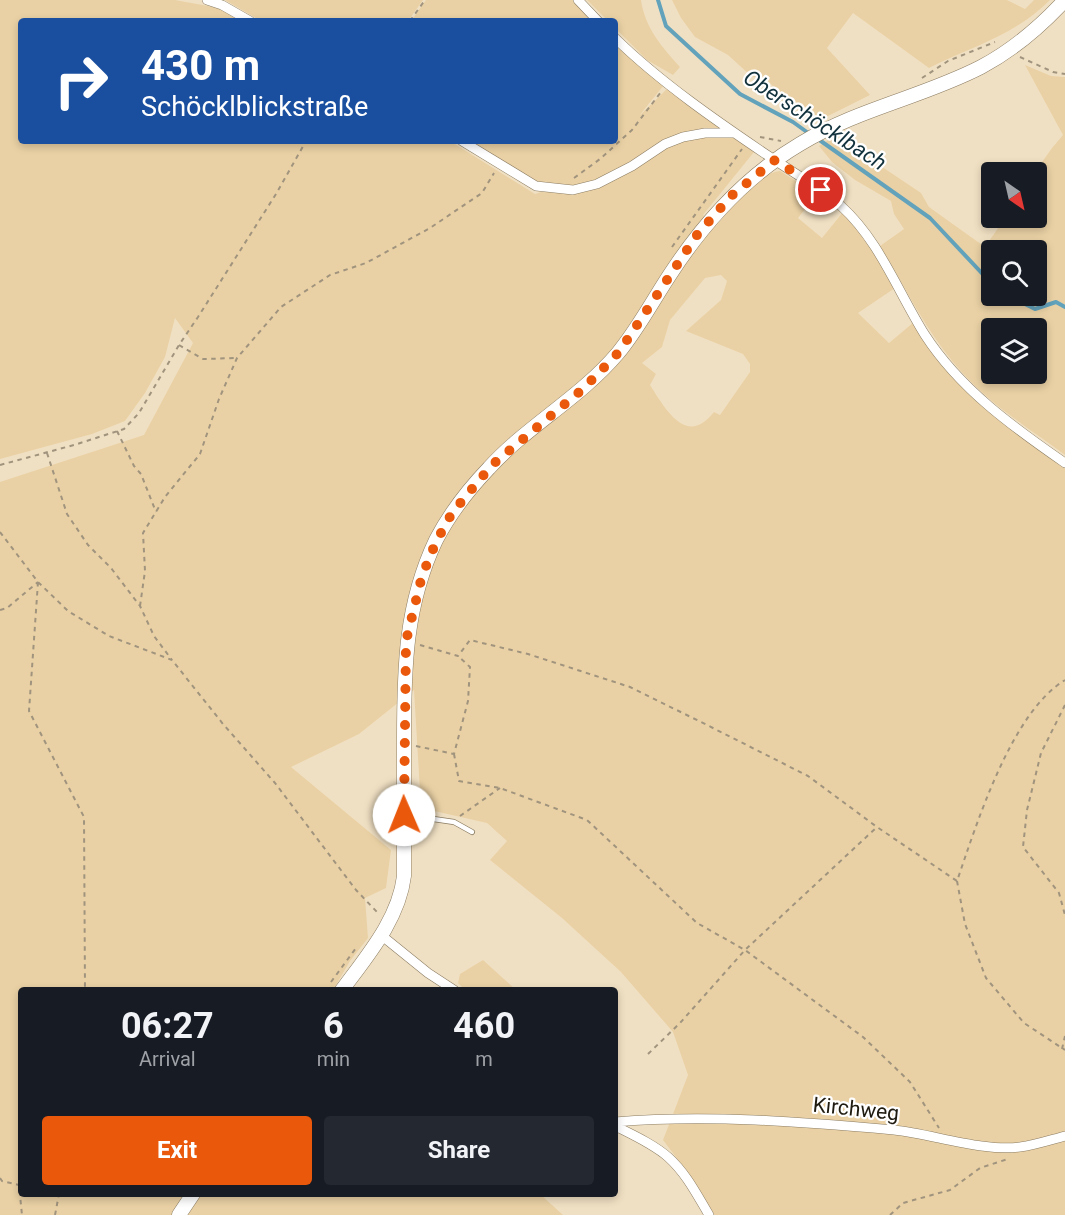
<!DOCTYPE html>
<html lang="en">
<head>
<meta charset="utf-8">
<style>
  :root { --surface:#171b24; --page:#242831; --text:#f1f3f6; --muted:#9ea1a6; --accent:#ea580c }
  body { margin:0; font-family:Roboto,sans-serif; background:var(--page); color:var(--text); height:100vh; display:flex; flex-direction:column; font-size:22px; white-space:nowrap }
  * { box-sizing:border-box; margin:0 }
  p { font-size:20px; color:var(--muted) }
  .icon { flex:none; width:33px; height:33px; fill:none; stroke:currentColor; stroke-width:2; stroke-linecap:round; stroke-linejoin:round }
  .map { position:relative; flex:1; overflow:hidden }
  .side { position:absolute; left:18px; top:987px; width:600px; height:210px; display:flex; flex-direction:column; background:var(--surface); border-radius:6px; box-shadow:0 3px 9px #0003 }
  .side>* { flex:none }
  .hud { position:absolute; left:18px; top:18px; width:600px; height:126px; border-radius:6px; box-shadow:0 3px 9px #0003; background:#1a4fa0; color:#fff; overflow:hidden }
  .needle { width:39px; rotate:146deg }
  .tools { position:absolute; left:981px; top:162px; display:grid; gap:12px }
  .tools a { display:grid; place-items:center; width:66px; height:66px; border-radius:6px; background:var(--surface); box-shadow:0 3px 9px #0003; font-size:30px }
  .pin { position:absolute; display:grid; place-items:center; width:51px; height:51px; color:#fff; margin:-26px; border:3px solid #fff; border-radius:50%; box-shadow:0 2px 6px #0007 }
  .me { position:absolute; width:66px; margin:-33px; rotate:359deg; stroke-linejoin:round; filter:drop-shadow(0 0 4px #0008) }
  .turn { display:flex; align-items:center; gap:21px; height:126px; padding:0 24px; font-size:27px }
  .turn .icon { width:78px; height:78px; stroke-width:2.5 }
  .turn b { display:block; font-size:42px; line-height:51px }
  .eta { display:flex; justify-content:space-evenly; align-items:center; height:102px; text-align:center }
  .eta b { font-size:36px; font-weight:700; line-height:42px }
  .primary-button { display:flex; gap:12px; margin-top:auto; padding:12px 24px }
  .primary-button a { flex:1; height:69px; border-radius:6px; background:var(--accent); color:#fff; font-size:24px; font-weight:700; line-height:69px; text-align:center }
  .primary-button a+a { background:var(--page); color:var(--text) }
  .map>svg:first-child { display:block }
  .green { fill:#ead1a5; fill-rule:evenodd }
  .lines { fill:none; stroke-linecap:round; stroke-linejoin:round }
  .stream { stroke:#62a2bb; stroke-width:4 }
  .lane-casing { stroke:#8b7c62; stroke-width:6 }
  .street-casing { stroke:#8b7c62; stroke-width:10 }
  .secondary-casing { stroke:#8b7c62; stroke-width:15 }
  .path { stroke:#a0947e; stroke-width:2; stroke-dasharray:4.5 4.5; stroke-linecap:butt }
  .lane { stroke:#fff; stroke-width:4.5 }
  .street { stroke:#fff; stroke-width:9 }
  .secondary { stroke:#fff; stroke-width:14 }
  .route { stroke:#ea580c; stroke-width:10; stroke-dasharray:0 18 }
  .labels { text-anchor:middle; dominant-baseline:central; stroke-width:4.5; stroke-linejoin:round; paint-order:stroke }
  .street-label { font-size:21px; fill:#201b10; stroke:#fff }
  .water-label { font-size:22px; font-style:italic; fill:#11313c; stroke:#fff }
</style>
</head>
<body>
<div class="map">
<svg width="1065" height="1215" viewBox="0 0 1065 1215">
  <rect width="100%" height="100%" fill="#f0e0c3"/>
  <path class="green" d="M0 0H175L219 8 241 21H21V141H450L535 194 554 188 540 184 468 141H615V43L631 59 664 85 639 116 668 88 754 152 703 215 716 226C729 211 759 172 780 171L817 194 798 218 822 238 843 212C864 234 879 261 895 288L858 313 889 343 914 322 947 368 1065 466V1215H714L694 1181 663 1140 688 1075 673 1032 621 972 562 918 490 860 507 841 487 823 421 808 414 690 359 734 291 767 391 850 386 888 365 898 368 938 350 961 333 990H21V1194H540L563 1215H0V482L144 435 193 343 175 318 165 357 145 393 125 421 92 434 0 459ZM721 275 727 281 721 300 686 331 743 354 750 364V372L720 415 714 412C686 448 665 408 650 385L656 374 642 363 662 347 670 320 705 278Z
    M225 0H423L408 21H261Z
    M426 0H574L594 21H411Z
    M587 0H641C645 28 662 47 680 67L673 75 647 60 615 28V21H608Z
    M672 0H1007L1025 9 1034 0H1050C1014 36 973 46 929 68L853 13 827 48 870 95 816 122 805 107 788 102 769 82 751 76 728 55 695 37 681 18Z
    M1025 65 1051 76 1065 77V455C1024 425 986 402 953 362 924 327 904 285 880 246L904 229 894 214 891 201 855 180 832 162 819 146 838 134 845 142 921 193 929 207 985 247 1005 218H1036L1035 172 1052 148 1063 135ZM992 250H1036V296H992ZM992 328H1036V374H992Z
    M483 960 516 990H465L458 983 460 974Z"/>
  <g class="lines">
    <path class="stream" d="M658 0 666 26 740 94 793 122 811 135
      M818 139 930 218 992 284
      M1009 296 1035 309 1056 302 1065 307"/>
    <g class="lane-casing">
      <path id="lane" d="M406 815 454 822 472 832"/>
    </g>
    <g class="street-casing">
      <path id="street" d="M207 0 222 5 250 21
        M578 0 598 21
        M615 38C660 82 718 122 770 157 794 173 819 187 841 206 879 240 898 292 925 335 960 389 1013 427 1065 463
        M462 141 536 186 573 190 597 184 632 166 665 144 683 137 705 133H734
        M381 935 428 973 454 990
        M615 1122C708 1114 801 1122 894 1130 932 1134 984 1152 1020 1147 1035 1145 1050 1140 1065 1136
        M615 1126C633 1135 653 1144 668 1157 686 1173 697 1195 709 1215"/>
    </g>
    <g class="secondary-casing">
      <path id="secondary" d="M342 990C367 956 399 919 404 876 404 830 404 785 404 739 404 669 405 605 436 540 450 513 468 490 489 468 527 426 580 398 618 353 638 329 653 300 671 273 705 221 746 176 800 144 857 109 923 97 981 67 1013 50 1041 26 1065 0
        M179 1215 193 1194"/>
    </g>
    <path class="path" d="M410 21 425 0
      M1020 57 1053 72 1065 74
      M922 78 948 61 995 42
      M760 137 781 141
      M574 178 600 159 632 130 661 92
      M672 247 742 149
      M179 345 203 359 237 358
      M117 431 134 466 141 474 156 512
      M47 453 67 514 88 545 111 568 140 606 154 636 172 660
      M0 465 74 445 124 429 139 413 179 345 198 317 276 194 306 141
      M0 532 38 582 68 611 109 636 172 660 223 724 275 783 356 890 378 913
      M38 582 29 711 84 817 85 990
      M140 606 145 571 143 533 165 497 200 454 219 399 237 358 281 307 330 275 366 263 430 228 482 193 494 173
      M0 610 7 608 38 582
      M420 645 458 656 470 640 528 654 630 687 707 725 808 776 877 827 957 881C977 823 1011 713 1065 680
      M1065 705 1041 753 1027 810 1023 847 1059 893 1065 915
      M416 746 454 754 468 701 470 667 458 656
      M454 754 459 781 500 788 587 820 697 923 745 950 863 1037 910 1082 939 1128
      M460 816 500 788
      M957 881 965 924 986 978 1024 1023 1065 1050
      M331 982 356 948
      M1062 1049 1065 1036
      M648 1054 680 1023 745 950 877 827
      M0 1178 2 1181 19 1185 22 1215
      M55 1215 59 1194
      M890 1215 903 1203 950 1190 980 1168 1008 1159"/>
    <use href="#lane" class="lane"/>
    <use href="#street" class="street"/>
    <use href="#secondary" class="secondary"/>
  </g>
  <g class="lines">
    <path class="route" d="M404 815 406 641 422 576 436 542 452 513 492 465 584 388 619 352 697 235 731 196 775 160 821 190"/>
  </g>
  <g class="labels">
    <g class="street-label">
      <text transform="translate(856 1109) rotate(6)">Kirchweg</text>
    </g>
    <g class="water-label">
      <text transform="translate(815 120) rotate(33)">Oberschöcklbach</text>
    </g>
  </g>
</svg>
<div class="tools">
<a><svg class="needle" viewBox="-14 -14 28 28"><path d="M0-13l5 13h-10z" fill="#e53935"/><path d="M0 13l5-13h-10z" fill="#9ea1a6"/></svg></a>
<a><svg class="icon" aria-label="search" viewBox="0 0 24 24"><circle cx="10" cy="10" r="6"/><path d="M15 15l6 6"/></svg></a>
<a><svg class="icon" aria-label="layers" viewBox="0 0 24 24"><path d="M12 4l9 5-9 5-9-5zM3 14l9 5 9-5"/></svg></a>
</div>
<div class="pin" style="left:821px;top:190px;background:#d93025"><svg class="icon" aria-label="arrive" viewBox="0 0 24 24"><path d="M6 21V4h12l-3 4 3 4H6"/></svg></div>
<svg class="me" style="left:404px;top:815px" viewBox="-20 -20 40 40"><circle r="19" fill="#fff"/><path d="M0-13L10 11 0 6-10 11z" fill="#ea580c"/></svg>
<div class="hud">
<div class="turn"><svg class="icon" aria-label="right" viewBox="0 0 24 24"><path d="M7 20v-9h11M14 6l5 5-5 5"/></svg><div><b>430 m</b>Schöcklblickstraße</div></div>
</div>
<section class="side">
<div class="eta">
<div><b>06:27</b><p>Arrival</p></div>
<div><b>6</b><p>min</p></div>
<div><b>460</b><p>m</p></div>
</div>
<div class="primary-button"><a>Exit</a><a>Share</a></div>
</section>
</div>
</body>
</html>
